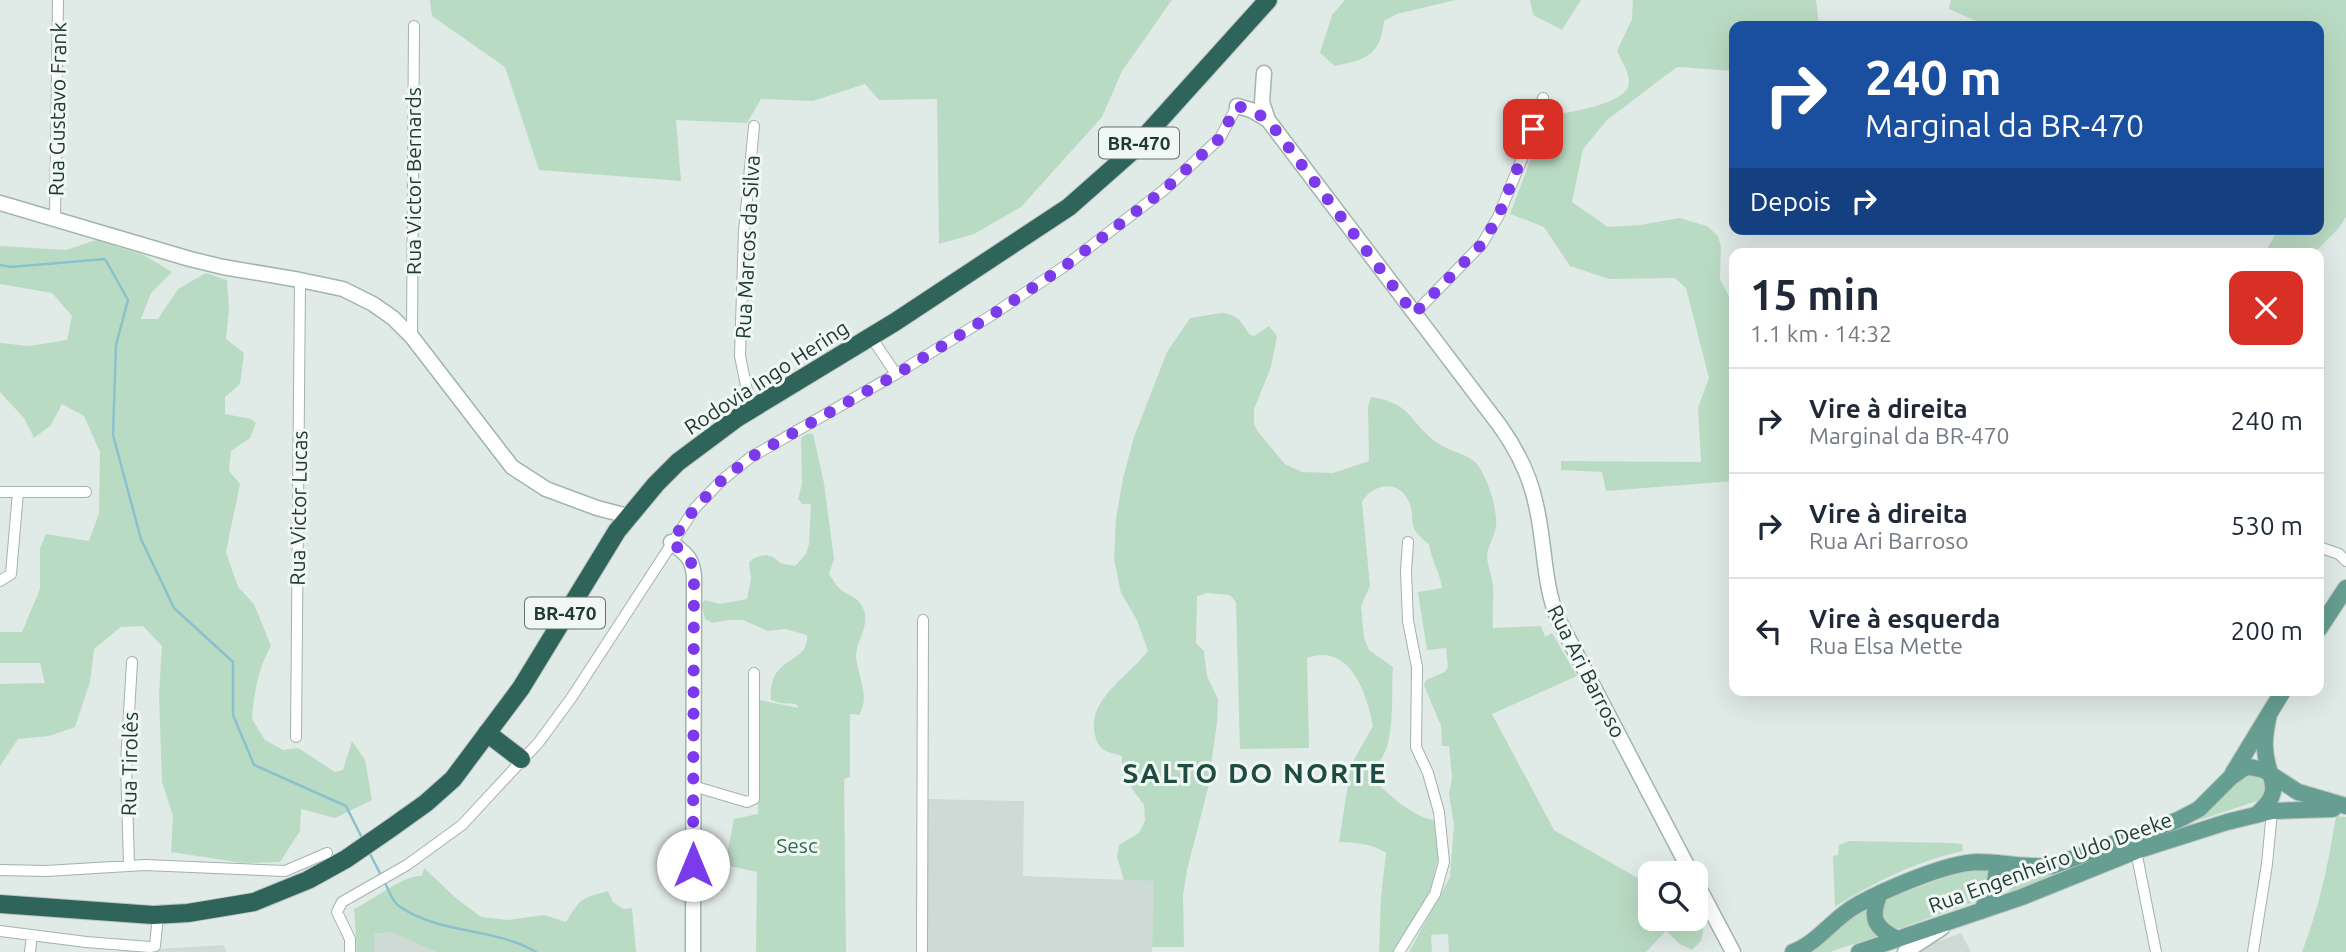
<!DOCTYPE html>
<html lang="pt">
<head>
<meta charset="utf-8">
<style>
  :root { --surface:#fff; --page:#f2f2f3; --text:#1f2937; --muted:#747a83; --line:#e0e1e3 }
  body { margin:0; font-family:Ubuntu,sans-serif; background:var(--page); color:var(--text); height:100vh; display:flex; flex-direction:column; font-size:26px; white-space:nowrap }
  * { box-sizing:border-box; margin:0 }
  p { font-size:23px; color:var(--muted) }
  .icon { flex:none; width:38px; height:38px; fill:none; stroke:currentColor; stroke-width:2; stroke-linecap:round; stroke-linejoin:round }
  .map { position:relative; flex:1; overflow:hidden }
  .details { position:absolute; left:1729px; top:248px; width:595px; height:448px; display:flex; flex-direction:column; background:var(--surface); border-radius:14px; box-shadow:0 7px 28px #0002 }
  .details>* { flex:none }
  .guide { position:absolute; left:1729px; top:21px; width:595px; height:214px; border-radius:14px; box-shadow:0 7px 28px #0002; background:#1a4fa0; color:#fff; overflow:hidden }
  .tools { position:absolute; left:1638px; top:861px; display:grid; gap:14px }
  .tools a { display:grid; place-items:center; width:70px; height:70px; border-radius:14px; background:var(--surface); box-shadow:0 7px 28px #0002; font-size:35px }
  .pin { position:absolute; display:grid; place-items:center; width:60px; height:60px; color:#fff; margin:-30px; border-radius:14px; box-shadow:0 4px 10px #0006 }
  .me { position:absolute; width:77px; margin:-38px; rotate:0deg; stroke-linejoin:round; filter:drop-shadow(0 0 5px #0008) }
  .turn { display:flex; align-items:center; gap:24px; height:147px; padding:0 21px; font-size:32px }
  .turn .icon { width:91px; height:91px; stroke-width:2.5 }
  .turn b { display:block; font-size:49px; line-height:60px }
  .then { display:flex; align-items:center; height:66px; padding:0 21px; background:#0003; gap:14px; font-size:26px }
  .round { display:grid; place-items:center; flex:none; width:74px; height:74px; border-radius:14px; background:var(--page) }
  .headline { display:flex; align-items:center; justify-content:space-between; height:119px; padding:0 21px }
  h1 { font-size:42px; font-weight:600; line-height:52px }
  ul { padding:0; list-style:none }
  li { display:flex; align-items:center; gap:21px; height:105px; padding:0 21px; border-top:2px solid var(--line) }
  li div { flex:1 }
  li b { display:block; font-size:26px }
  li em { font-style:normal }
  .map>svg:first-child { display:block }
  .built { fill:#cedad5 }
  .green { fill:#badbc3 }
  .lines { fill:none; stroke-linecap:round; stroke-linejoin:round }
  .stream { stroke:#8ac1cd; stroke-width:2.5 }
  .street-casing { stroke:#a3b2ad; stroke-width:12 }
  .secondary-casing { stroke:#a0b5ae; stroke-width:17 }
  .primary-casing { stroke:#bdc4c2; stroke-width:18 }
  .highway-casing { stroke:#bdc4c2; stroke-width:20 }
  .street { stroke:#fff; stroke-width:10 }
  .secondary { stroke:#fff; stroke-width:14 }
  .primary { stroke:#669e91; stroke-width:16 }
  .highway { stroke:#2f645b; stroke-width:18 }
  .route { stroke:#7c3aed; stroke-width:12; stroke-dasharray:0 21.6 }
  .labels { text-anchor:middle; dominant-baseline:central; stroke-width:6; stroke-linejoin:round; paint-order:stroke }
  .shield { fill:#f0f7f4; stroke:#60736e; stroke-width:2 }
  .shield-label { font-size:19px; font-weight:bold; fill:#223a34 }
  .street-label { font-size:21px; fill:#223a34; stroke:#f0f7f4 }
  .park-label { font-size:21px; fill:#2e6e48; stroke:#f0f7f4 }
  .district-label { font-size:28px; font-weight:bold; letter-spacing:2px; fill:#1f4b41; stroke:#f0f7f4 }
</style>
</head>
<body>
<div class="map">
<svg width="2346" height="952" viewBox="0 0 2346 952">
  <rect width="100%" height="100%" fill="#e0eae6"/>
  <path class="built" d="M928 799 1024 801 1023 876 1154 881 1152 952H927Z
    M391 932 436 952H374V934Z
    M1961 933 1971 952H1918L1929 945Z
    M223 945 227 952H112Z"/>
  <path class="green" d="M430 0H1172L1122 71 1102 117 1021 207 974 234 939 244 937 99 879 100 865 84 813 101 761 99 747 123 676 120 681 181 539 170 505 67 432 16Z
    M1345 0H1455L1397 14 1384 21C1380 56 1367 59 1335 66L1320 53 1332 15Z
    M1530 0H1581L1562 30 1533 15Z
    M1633 0H1816L1819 26H1734V71L1677 67 1607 120 1583 149 1572 202 1608 227 1641 225 1679 218 1707 226 1718 236 1721 247 1720 279 1734 306V481L1606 491 1602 472 1561 470V461L1701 462 1698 408 1709 378 1686 288 1675 278 1609 279 1570 266 1544 227 1510 214 1547 116C1565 113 1621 105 1628 87 1632 75 1621 61 1617 51L1632 19Z
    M1951 0H2346V217L2338 229 2313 254H2264L2279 229H2319V26H1988L1949 9Z
    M96 240 144 255 172 272 151 293 141 319H158L178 289 206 273 227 280 229 308 226 339 244 353 240 384 225 397V414L251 419 256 423 250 438 231 451 229 471 240 484 226 552 238 587 254 604 271 646C258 668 254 694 252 719L265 740 283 750 298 748 335 772 343 770 352 741 365 760 372 800 335 818 301 809 300 831 280 862 243 863 171 852 173 816 162 782 159 695 162 646 143 626 121 627 94 649 90 682 75 727 49 736 18 739 0 766V684L45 683 40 663H0V632H22L40 589V548L46 534 89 541 99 513 100 452 84 416 62 404 51 425 34 438 24 418 0 392V343L29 346 67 340 72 316 52 293 0 284V246L66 250Z
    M1221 313C1238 314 1241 322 1250 335L1254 336 1269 326 1277 336 1271 367 1254 409V424L1258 432 1285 464 1302 472 1333 473 1369 461 1368 407 1371 397C1412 403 1409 422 1436 442 1447 451 1464 452 1475 462 1487 474 1498 510 1496 527 1494 538 1487 547 1487 558 1488 567 1492 576 1493 585 1494 599 1492 614 1493 628L1541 626 1545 637 1552 633 1577 676 1492 714 1554 830 1650 885V919H1696V911L1706 917 1701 941 1692 950 1680 944 1666 931 1646 952H1449L1448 934 1431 935 1432 952H1409L1450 877 1454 825 1449 794 1452 778 1449 746H1442L1441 726 1424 685 1426 680 1445 672 1448 667 1446 648 1427 650 1418 592 1442 588C1440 572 1431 560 1429 544 1403 525 1418 520 1408 500 1398 479 1372 484 1362 502L1370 586 1361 606 1364 638 1369 650 1393 667C1391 691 1395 732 1384 754 1380 763 1374 765 1370 777 1389 794 1410 816 1436 821L1439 855 1429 895 1415 916 1396 952H1379L1381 897 1386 853C1372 843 1356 843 1339 842L1351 765 1373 726C1367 694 1350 642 1307 658L1309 748 1240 749 1236 602 1230 595 1207 593 1197 596 1196 643 1204 651 1207 676 1218 699 1217 722 1208 788 1187 870 1183 896 1184 947H1152L1154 881 1124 880 1117 857 1119 845 1139 833 1145 821 1144 805 1122 775V756C1107 751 1099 752 1095 735 1086 700 1129 676 1148 651L1137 620 1121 593 1114 559 1116 519 1123 478 1134 437 1167 352 1190 318Z
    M807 434H813L824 483 834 559 829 574C832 578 835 584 839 588 848 597 856 594 863 608 871 625 856 640 856 656 857 676 871 696 859 715L850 714V777L844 779 846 952H756L757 872 725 865 734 819 758 814 760 700 799 708 796 704 780 703 771 700C768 653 809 666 807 635L785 629 768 631 743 620H728L712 623 705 619 702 604 705 600 720 604 747 599 751 579 749 562C759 553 772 553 780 563L795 566 806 554 809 544 811 504H802L798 499 802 484 801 438Z
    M2254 771C2265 780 2270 789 2260 800L2196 821 2006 895 2023 872 2033 874 2052 872 2194 818 2236 780Z
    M2336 816 2346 817V952H2302C2320 905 2328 865 2336 816Z
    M1849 841 1951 843 1962 844 1963 851C1917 861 1874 882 1835 907L1833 856 1838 855 1839 845Z
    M1989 867C1990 881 1985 895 1974 902L1901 928 1894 929 1885 925 1880 907 1886 899 1957 873Z
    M424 868 457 899 481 917 508 920 544 915 566 922C582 897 580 899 608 891L613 902 623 909 632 908 636 952H436L391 932 374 934V952H357L354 909C371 901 405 874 422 876Z
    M1870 903 1878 936 1830 952H1803Z"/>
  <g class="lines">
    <path class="stream" d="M0 265 11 267 105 259 128 300 116 345 113 435 141 539 174 608 233 662V715L254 765 346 806 363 840
      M369 852 382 877
      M385 883C389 890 392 902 399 906 440 935 494 927 536 952"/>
    <g class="street-casing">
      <path id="street" d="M55 218 58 0
        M1414 314 1482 244 1498 217 1524 154 1543 98
        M412 337 414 26
        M871 337 896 374
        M751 410 740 356 744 231 754 126
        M0 492H86
        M2319 547 2339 554 2346 561
        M0 581 11 574 18 492
        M296 737 300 280
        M693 786 747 802 754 799V673
        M2136 851 2156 952
        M129 865 126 763 132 662
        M0 870 46 871 145 865 285 871 327 853
        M0 931 86 942 150 947 155 946 158 915
        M30 952 32 935
        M350 952V939L337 912 342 902 407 865 462 825 539 742 572 697 695 508 722 480 751 457 896 374 992 315 1065 266 1164 190 1220 138 1237 106
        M922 952 923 620
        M1399 952 1435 894 1444 862 1439 812 1428 773 1416 747 1417 667 1408 621 1406 571 1408 542
        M2253 952 2267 864 2272 811"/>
    </g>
    <g class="secondary-casing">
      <path id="secondary" d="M1264 73 1262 102 1268 120
        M1237 106 1251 110 1268 120 1500 426C1517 450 1530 475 1536 505 1545 542 1543 581 1557 617L1691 873
        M0 203 190 259 223 267 300 280 343 289 373 304 393 318 412 337 512 467 546 489 597 508 628 516
        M671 542C685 554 692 556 694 576L693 952
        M1696 882 1733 952
        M1905 952 1942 928"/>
    </g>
    <g class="primary-casing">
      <path id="primary" d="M2319 629 2346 588
        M2233 773 2283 691
        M2256 815C2288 788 2266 780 2265 748 2264 736 2267 725 2269 714
        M1880 893C1870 917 1873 927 1897 939
        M1981 911 1994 887 1998 863
        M1793 952C1818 943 1833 918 1857 905 1884 890 1946 863 1977 862 2002 862 2026 868 2052 866L2178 820 2199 809 2230 778 2244 768 2250 767 2264 770 2298 792 2346 806
        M1859 952 2022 897 2136 851 2227 822 2272 811 2333 809"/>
    </g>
    <g class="highway-casing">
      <path id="highway" d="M487 733 521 759
        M0 904 153 915 188 913 254 902 308 880 346 859 391 828 426 803 453 779 521 688 617 531 656 484 678 462 737 418 895 322 1069 207 1129 154 1268 0"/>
    </g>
    <use href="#street" class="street"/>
    <use href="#secondary" class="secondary"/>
    <use href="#primary" class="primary"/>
    <use href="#highway" class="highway"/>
  </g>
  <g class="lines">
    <path class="route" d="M693 865 694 576C692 556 685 554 671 542L695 508 722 480 751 457 897 374 992 315 1065 266 1164 190 1220 138 1237 106 1251 110 1268 120 1414 314 1482 244 1498 217 1533 129"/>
  </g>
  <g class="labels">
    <g class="shield">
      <rect x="1099" y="127.5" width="80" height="31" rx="5"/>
      <rect x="525" y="597.5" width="80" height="31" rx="5"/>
    </g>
    <g class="shield-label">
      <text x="1139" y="143">BR-470</text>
      <text x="565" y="613">BR-470</text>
    </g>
    <g class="street-label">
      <text transform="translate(57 109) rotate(-89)">Rua Gustavo Frank</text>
      <text transform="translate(413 181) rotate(-90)">Rua Victor Bernards</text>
      <text transform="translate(747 247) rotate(-87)">Rua Marcos da Silva</text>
      <text transform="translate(766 377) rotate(-33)">Rodovia Ingo Hering</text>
      <text transform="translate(298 508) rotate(-89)">Rua Victor Lucas</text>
      <text transform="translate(1587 671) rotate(63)">Rua Ari Barroso</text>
      <text transform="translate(129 764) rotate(-89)">Rua Tirolês</text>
      <text transform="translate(2050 862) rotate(-20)">Rua Engenheiro Udo Deeke</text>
    </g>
    <g class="park-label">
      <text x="797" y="845">Sesc</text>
    </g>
    <g class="district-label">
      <text x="1255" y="772">SALTO DO NORTE</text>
    </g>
  </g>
</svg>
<div class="tools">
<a><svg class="icon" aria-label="search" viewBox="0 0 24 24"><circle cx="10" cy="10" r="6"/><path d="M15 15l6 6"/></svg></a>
</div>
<div class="pin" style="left:1533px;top:129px;background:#d93025"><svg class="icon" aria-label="arrive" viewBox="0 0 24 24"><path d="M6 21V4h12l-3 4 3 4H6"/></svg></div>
<svg class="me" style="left:693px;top:865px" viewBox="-20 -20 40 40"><circle r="19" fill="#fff"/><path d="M0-13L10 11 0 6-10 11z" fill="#7c3aed"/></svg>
<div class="guide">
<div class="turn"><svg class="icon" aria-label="right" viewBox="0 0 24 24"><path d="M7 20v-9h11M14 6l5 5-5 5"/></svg><div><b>240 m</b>Marginal da BR-470</div></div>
<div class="then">Depois<svg class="icon" aria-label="right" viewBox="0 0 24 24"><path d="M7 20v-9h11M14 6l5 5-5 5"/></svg></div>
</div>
<section class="details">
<div class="headline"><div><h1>15 min</h1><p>1.1 km · 14:32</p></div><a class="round" style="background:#d93025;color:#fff"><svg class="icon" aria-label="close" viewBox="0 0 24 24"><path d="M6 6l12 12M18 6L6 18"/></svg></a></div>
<ul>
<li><svg class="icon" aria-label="right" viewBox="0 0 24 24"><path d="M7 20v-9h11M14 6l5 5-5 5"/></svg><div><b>Vire à direita</b><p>Marginal da BR-470</p></div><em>240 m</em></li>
<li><svg class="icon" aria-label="right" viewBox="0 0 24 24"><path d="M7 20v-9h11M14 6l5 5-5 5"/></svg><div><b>Vire à direita</b><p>Rua Ari Barroso</p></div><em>530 m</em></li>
<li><svg class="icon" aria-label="left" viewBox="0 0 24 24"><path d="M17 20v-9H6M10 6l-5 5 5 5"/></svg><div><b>Vire à esquerda</b><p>Rua Elsa Mette</p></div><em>200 m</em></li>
</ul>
</section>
</div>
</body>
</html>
